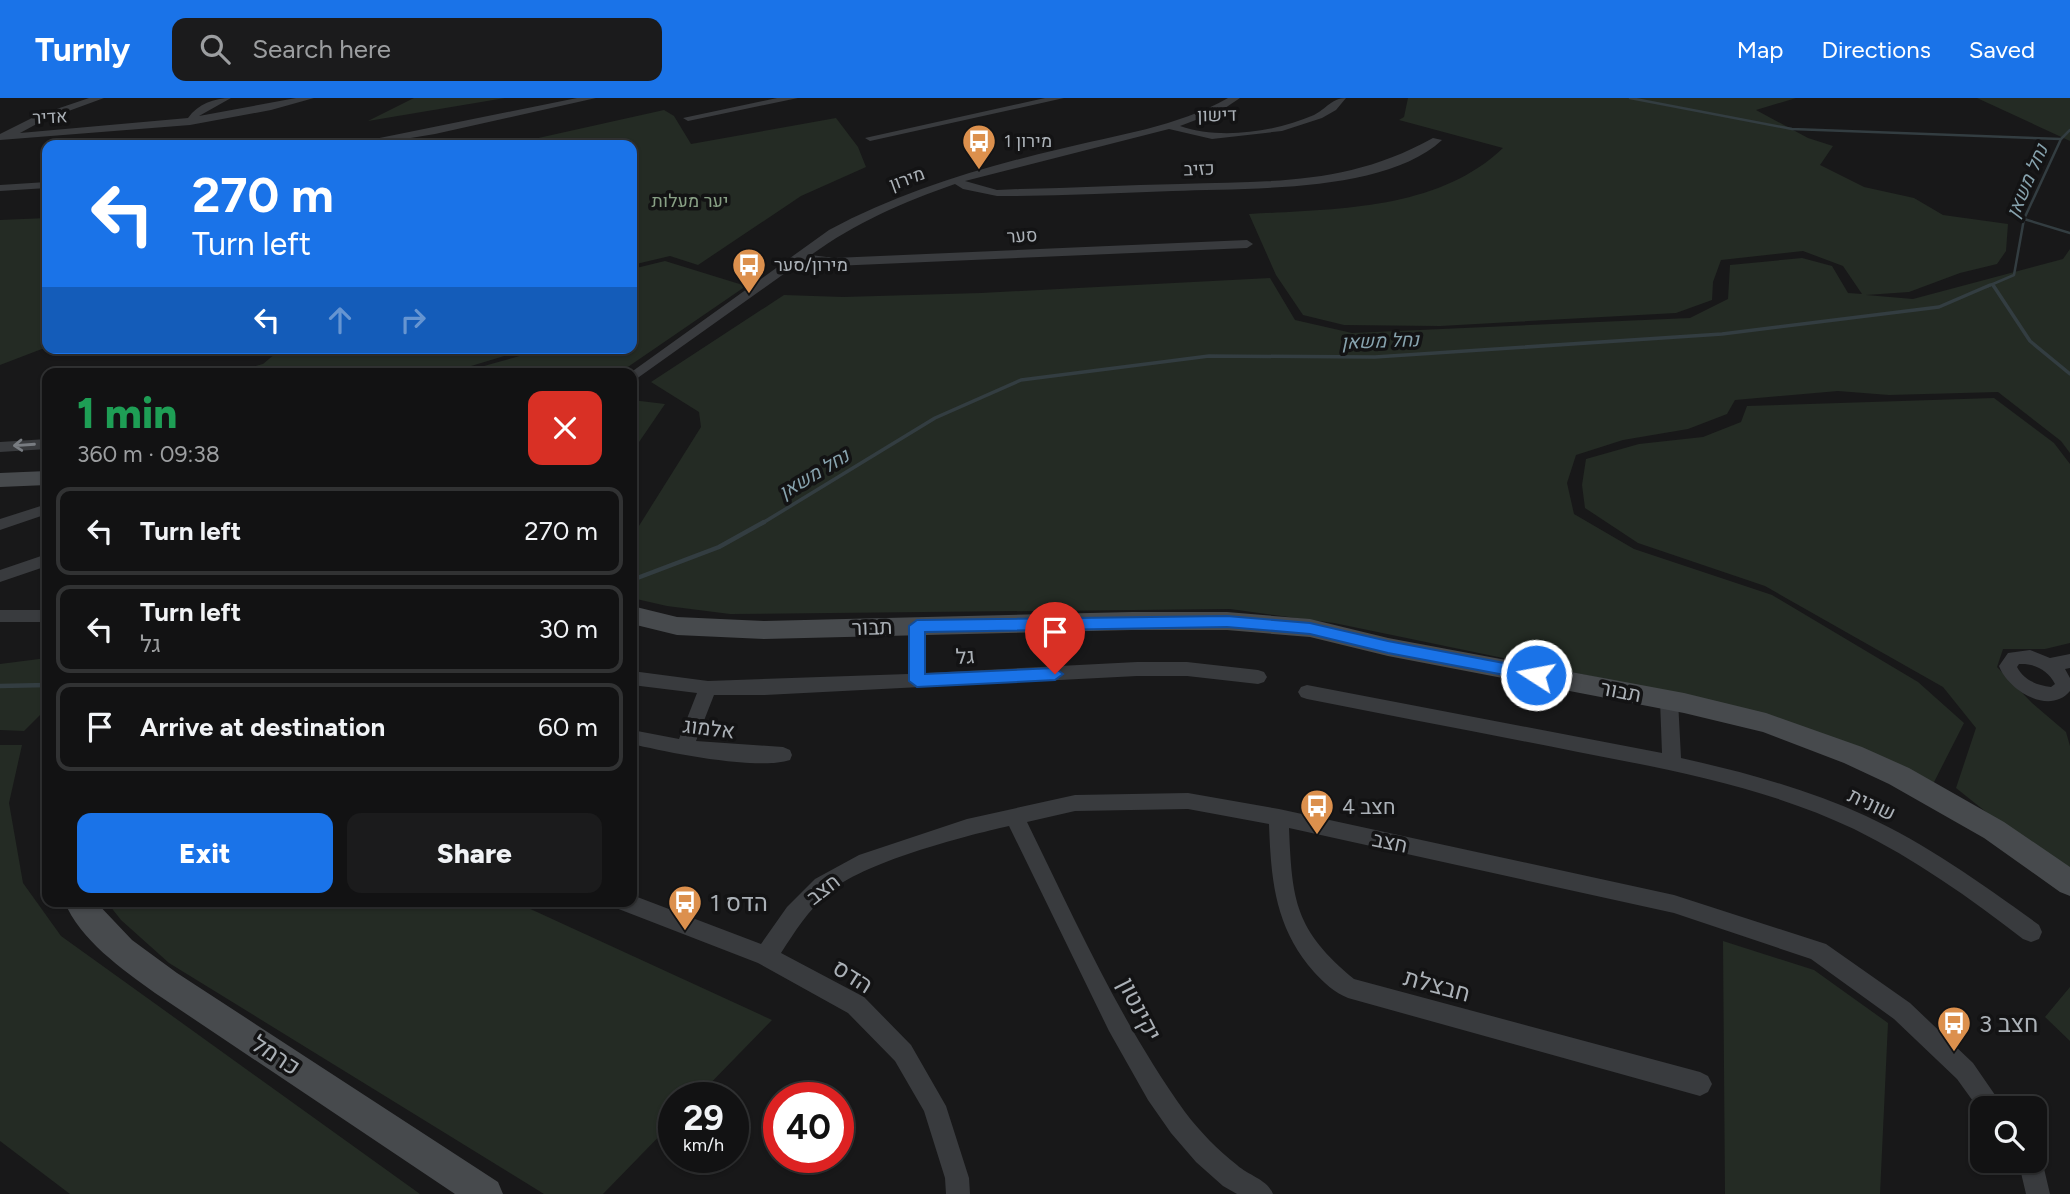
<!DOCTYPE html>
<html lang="en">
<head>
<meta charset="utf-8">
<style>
  :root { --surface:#121213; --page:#1b1b1c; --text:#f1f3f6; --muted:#9c9ea0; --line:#313233; --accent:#1a73e8 }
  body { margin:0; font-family:Figtree,Heebo,sans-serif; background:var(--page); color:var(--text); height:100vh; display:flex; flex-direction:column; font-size:26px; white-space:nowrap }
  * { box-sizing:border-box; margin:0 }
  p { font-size:23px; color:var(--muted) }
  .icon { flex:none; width:38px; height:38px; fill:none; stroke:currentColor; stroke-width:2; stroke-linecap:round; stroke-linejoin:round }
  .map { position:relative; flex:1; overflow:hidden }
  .side { position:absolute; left:42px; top:270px; width:595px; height:539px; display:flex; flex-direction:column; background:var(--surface); border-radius:14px; box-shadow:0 2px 5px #0004,0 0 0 2px var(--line) }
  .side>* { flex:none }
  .hud { position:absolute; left:42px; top:42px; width:595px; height:214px; border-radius:14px; box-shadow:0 2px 5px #0004,0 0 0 2px var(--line); background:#1a73e8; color:#fff; overflow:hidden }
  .controls { position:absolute; left:1970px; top:998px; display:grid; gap:14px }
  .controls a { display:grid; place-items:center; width:77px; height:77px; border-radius:14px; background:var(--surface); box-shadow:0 2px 5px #0004,0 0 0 2px var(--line); font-size:35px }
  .speed { position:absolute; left:658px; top:984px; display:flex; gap:14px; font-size:35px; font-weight:700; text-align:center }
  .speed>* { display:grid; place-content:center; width:91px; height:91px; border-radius:50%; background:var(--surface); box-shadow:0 2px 5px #0004,0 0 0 2px var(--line); line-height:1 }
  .speed small { font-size:18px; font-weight:400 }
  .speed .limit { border:10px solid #d22; background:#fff; color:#111 }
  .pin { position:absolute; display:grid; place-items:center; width:60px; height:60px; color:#fff; margin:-72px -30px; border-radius:50% 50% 50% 0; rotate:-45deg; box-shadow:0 0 7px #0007 }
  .pin .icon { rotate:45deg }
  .me { position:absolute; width:77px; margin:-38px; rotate:281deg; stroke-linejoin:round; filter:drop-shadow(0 0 5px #0008) }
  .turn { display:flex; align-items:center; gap:24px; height:147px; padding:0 35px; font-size:32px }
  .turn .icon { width:91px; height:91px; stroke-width:2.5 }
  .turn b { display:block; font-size:49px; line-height:60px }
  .lanes { display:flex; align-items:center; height:66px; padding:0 35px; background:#0003; justify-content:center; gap:35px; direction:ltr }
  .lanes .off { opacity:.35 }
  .round { display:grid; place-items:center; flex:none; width:74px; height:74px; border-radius:14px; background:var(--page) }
  .summary { display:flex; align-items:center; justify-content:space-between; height:119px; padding:0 35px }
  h1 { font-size:42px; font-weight:800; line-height:52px; color:#1e9e55 }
  .button { display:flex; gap:14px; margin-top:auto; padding:14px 35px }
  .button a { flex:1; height:80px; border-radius:14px; background:var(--accent); color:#fff; font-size:28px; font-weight:800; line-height:80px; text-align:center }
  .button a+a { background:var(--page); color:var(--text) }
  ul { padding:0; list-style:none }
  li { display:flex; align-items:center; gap:21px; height:88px; margin:0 14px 10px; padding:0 21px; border:4px solid var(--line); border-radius:14px }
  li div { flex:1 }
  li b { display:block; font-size:26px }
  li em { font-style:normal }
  header { display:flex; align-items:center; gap:42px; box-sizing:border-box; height:98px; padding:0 35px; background:var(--accent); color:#fff }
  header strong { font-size:33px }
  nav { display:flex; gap:38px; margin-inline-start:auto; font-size:24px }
  .search { width:490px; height:63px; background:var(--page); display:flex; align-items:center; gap:18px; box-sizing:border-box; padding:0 24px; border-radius:14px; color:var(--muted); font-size:26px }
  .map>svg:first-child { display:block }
  .green { fill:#242b24 }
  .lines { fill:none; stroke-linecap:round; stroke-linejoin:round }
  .stream-far2 { stroke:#333d41; stroke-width:2.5 }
  .stream-far1 { stroke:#333d41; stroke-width:3.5 }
  .stream { stroke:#333d41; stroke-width:4.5 }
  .street { fill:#393b3e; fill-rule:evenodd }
  .secondary { fill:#474a4d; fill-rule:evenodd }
  .oneway { stroke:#787c81 }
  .route { fill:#1a73e8; stroke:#114b97; stroke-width:2 }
  .labels { text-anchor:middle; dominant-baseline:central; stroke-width:7; stroke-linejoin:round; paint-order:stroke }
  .far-street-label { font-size:18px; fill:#abb1b7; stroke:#131314 }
  .far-poi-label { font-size:18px; fill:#abb1b7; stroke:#131314; text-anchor:start }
  .far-park-label { font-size:18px; fill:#88a085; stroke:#131314 }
  .far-water-label { font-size:19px; font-style:italic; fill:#87a3ae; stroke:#131314 }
  .street-label { font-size:21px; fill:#abb1b7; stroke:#131314 }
  .poi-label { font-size:21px; fill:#abb1b7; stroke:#131314; text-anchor:start }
  .near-poi-label { font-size:24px; fill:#abb1b7; stroke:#131314; text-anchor:start }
  .near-street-label { font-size:24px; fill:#abb1b7; stroke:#131314 }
</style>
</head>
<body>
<header>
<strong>Turnly</strong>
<div class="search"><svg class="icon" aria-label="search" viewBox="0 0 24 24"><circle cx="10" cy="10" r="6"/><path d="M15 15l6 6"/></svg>Search here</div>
<nav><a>Map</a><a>Directions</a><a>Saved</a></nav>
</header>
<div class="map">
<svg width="2070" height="1096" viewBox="0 0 2070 1096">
  <rect width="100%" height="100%" fill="#181819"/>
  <path class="green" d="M414 0H505L368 23Z
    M1408 0H1796L1756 12 1808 40 1833 48 1820 67 1864 89 1914 100 1943 117 2008 126 2006 153 1997 166 1960 175 1909 194 1866 197 1913 201 2063 161 2070 151V355L2061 343 1998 294 1889 297 1838 293 1735 302 1727 316 1688 331 1623 342 1576 357 1567 385 1574 416 1634 451 1772 497 1918 584 1964 625 1929 694 1644 589 1334 525 1230 511 730 516 667 508 632 500V439L701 329 699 314 651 284 784 197 843 199 981 195 1270 180 1295 222 1352 235 1690 220 1728 201 1730 167 1802 160 1832 168 1848 195 1862 196 1843 168 1803 153 1721 162 1713 184 1712 202 1676 215 1440 228 1344 227 1303 217 1276 177 1249 116C1334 111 1437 113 1503 50L1399 22 1404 19Z
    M1977 0H2070V43Z
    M664 12 674 18 691 46 836 20 858 49 866 69 801 98 698 167 670 158 632 167V47H507Z
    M47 120V249L0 267V122Z
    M665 163 746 188 619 275H459L548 250H632V171Z
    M282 250H531L448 275H232L263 266Z
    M1994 300 2054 345 2070 366V545L2045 551H2003L1997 569 2032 605 2066 634 2070 648V781L1956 690 1976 630 1943 589 1765 488 1638 445 1585 410 1582 387 1586 361 1639 346 1703 339 1741 324 1747 308Z
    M632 302 665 306 637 347H632Z
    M47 560V610L24 633 0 632V566Z
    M0 647H22L9 705 23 785 61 838 420 1096H70L0 1043Z
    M106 803H513L772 922 697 999H674V1023L603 1096H544L169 865 121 822Z
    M1723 843 1814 872 1888 925 1880 1096H1725Z
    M2070 889V943L2045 919Z"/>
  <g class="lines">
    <path class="stream-far2" d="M1630 0 1792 31 2061 41
      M2024 121 2070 135
      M1992 186 1994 189
      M1986 189 2014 177 2024 121 2061 41 2070 32"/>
    <path class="stream-far1" d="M1993 187 2030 243 2070 276
      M761 426 935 320 1021 282 1209 258 1375 259 1722 236 1939 209 1990 187"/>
    <path class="stream" d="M632 482 719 449 764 424
      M0 588 47 587"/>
    <path class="street" d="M89 0H104L44 22 20 35 188 20C198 6 214 0 231 0L199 18 296 0H314L271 12 190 27 0 42V36L36 18Z
      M577 0H596L435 36 368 47H345Z
      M777 0H798L688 23 683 20Z
      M1045 0H1064L870 43 865 40Z
      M1228 0H1240L1222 12 1180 28C1220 42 1275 34 1314 17 1326 11 1332 0 1346 0L1336 12 1322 20 1282 33 1212 41 1169 31 965 83 997 92 1020 91C1073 90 1126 87 1180 86 1273 83 1349 87 1433 40L1442 42C1385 95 1248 90 1173 93 1115 95 1056 98 997 98L963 91 955 86C903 104 855 125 811 157L834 160 1247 142 1253 146 1247 150 834 168 802 163 632 284 630 275 829 132C902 93 979 70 1060 51 1116 37 1177 29 1228 0Z
      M47 84V90L0 93V87Z
      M47 341V351L0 354V344Z
      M47 406V416L0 432V421Z
      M47 456V468L0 484V472Z
      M0 512H47V524H0Z
      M917 522 923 524 926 528V575L1137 564H1187L1258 572 1264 574 1267 579 1264 584 1258 586 1187 578H1137L765 597H714L696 643 783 649 790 652 792 657 790 662C757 673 666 654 632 646V632L679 641 697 595 632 587V573L708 583 908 576V528L911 524Z
      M2030 552 2050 560 2070 556V570L2065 571 2070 580V593C2049 618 2008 592 1999 568L2008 555ZM2019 566C2034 565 2048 572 2055 586L2051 589C2036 587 2024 582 2017 569Z
      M1307 587 1662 655 1660 602 1663 597H1675L1678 602 1681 660C1744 674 1807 691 1866 718 1928 747 1984 787 2039 827L2042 834 2039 841 2031 844 2023 841C1970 800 1915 761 1854 731 1768 690 1672 672 1578 654 1488 636 1397 619 1307 601L1301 599 1298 594 1301 589Z
      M1188 695 1279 711 1674 797 1826 846 1910 905 1973 965 2004 1010H1983V1017L1957 981 1894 921 1811 861 1674 815 1289 730C1292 803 1295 832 1354 881L1700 974 1708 978 1712 986 1708 994 1700 998 1348 900C1335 895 1323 884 1314 874 1275 830 1271 782 1269 726L1188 711 1075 713 1027 724C1075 822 1121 925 1185 1014 1200 1034 1218 1052 1237 1067 1249 1078 1267 1081 1273 1096H1237L1223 1088 1196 1064 1171 1035 1148 1002 1109 933 1009 728C964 738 861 765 828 795 808 813 795 833 781 855L864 899 911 947 946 1008 969 1080 970 1096H946L945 1080 924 1013 895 963 848 915 758 865 616 810 613 803H632V797L761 846 787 809 815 781 859 757 967 721 1075 697Z
      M2035 1052 2042 1062 2050 1096H2026L2018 1062H2035Z"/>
    <path class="secondary" d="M47 373V387L0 389V375Z
      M632 508 677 519 764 523 1132 514H1227L1310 521 1388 540 1684 595 1766 615 1862 649 1909 670 2004 724 2070 769V798L2060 794 1984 740 1889 686 1844 665 1763 634 1684 615 1388 558 1310 539 1227 532H1132L764 541 677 537 632 526Z
      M64 803H95L132 842 177 875 498 1084 503 1096H455L155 895C121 870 81 843 64 803Z"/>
  </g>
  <defs><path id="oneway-shaft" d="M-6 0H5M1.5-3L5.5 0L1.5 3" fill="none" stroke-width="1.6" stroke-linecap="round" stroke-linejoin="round" transform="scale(1.75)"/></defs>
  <use class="oneway" href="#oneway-shaft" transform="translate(24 347) rotate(176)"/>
  <path class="route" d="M1227 518 1310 525 1388 543 1536 571 1544 577 1536 583 1388 555 1310 536 1227 529 925 534V576L1055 570 1063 576 1055 582 917 589 909 583V528L917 522Z"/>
  <defs>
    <g id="bus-pin" transform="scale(1.75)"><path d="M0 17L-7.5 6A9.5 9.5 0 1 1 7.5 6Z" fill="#dc904d" stroke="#131314"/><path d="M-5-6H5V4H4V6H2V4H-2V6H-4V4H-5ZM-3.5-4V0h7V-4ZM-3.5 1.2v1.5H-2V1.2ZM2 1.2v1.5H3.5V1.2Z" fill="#fff"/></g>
  </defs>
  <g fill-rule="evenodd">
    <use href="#bus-pin" x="979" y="43"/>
    <use href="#bus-pin" x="749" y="167"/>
    <use href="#bus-pin" x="1317" y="708"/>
    <use href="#bus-pin" x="685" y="804"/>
    <use href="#bus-pin" x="1954" y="925"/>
  </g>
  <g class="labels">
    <g class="far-street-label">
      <text transform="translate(1217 17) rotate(-1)">דישון</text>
      <text transform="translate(50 19) rotate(-3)">אדיר</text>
      <text transform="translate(1199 71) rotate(-2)">כזיב</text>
      <text transform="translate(907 81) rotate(-20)">מירון</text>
      <text transform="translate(1022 138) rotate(-3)">סער</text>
    </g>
    <g class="far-poi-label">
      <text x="1004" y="43">מירון 1</text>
      <text x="774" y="167">מירון/סער</text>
    </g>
    <g class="far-park-label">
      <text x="690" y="103">יער מעלות</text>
    </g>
    <g class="far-water-label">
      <text transform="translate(2027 83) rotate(-67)">נחל משאן</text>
      <text transform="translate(1380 243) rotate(-2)">נחל משאן</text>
      <text transform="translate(814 376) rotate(-31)">נחל משאן</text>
    </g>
    <g class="street-label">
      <text transform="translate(872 529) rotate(-2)">תבור</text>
      <text transform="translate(965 558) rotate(-3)">גל</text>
      <text transform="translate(1621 593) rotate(11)">תבור</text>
      <text transform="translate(709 630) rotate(7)">אלמוג</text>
      <text transform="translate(1872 706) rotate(25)">שונית</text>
      <text transform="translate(1390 744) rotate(12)">חצב</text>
      <text transform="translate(823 791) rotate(-38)">חצב</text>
    </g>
    <g class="poi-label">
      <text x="1342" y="708">חצב 4</text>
    </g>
    <g class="near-poi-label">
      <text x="710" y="804">הדס 1</text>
      <text x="1979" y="925">חצב 3</text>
    </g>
    <g class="near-street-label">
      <text transform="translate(853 878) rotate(32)">הדס</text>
      <text transform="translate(1437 887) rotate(15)">חבצלת</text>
      <text transform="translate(1140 911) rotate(63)">יקינטון</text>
      <text transform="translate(276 957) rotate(33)">כרמל</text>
    </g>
  </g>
</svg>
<div class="controls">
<a><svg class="icon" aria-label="search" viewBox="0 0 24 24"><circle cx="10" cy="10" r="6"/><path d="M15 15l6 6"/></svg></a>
</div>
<div class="speed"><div>29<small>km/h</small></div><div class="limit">40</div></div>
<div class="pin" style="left:1055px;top:576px;background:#d93025"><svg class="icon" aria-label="arrive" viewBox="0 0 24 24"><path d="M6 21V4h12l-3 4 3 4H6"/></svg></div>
<svg class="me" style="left:1536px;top:577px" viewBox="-20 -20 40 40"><circle r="17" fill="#1a73e8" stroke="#fff" stroke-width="3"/><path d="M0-11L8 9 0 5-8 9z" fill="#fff"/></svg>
<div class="hud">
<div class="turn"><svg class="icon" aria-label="left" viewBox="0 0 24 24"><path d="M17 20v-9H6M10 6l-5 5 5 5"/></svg><div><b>270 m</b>Turn left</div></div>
<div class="lanes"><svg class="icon" aria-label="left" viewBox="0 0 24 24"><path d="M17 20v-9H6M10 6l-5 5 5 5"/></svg><svg class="icon off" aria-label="ahead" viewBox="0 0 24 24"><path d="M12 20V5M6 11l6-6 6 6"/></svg><svg class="icon off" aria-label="right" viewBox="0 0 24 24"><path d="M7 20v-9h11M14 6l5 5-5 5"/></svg></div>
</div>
<section class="side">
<div class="summary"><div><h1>1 min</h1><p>360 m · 09:38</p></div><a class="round" style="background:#d93025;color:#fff"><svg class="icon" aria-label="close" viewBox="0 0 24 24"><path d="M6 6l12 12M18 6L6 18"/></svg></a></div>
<ul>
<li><svg class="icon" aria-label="left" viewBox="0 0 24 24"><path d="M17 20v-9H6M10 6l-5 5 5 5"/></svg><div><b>Turn left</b></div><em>270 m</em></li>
<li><svg class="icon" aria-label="left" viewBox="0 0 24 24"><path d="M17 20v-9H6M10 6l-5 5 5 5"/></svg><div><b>Turn left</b><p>גל</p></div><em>30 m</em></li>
<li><svg class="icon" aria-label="arrive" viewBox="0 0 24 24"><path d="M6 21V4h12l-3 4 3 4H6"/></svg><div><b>Arrive at destination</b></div><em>60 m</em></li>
</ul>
<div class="button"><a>Exit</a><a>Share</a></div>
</section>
</div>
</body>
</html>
